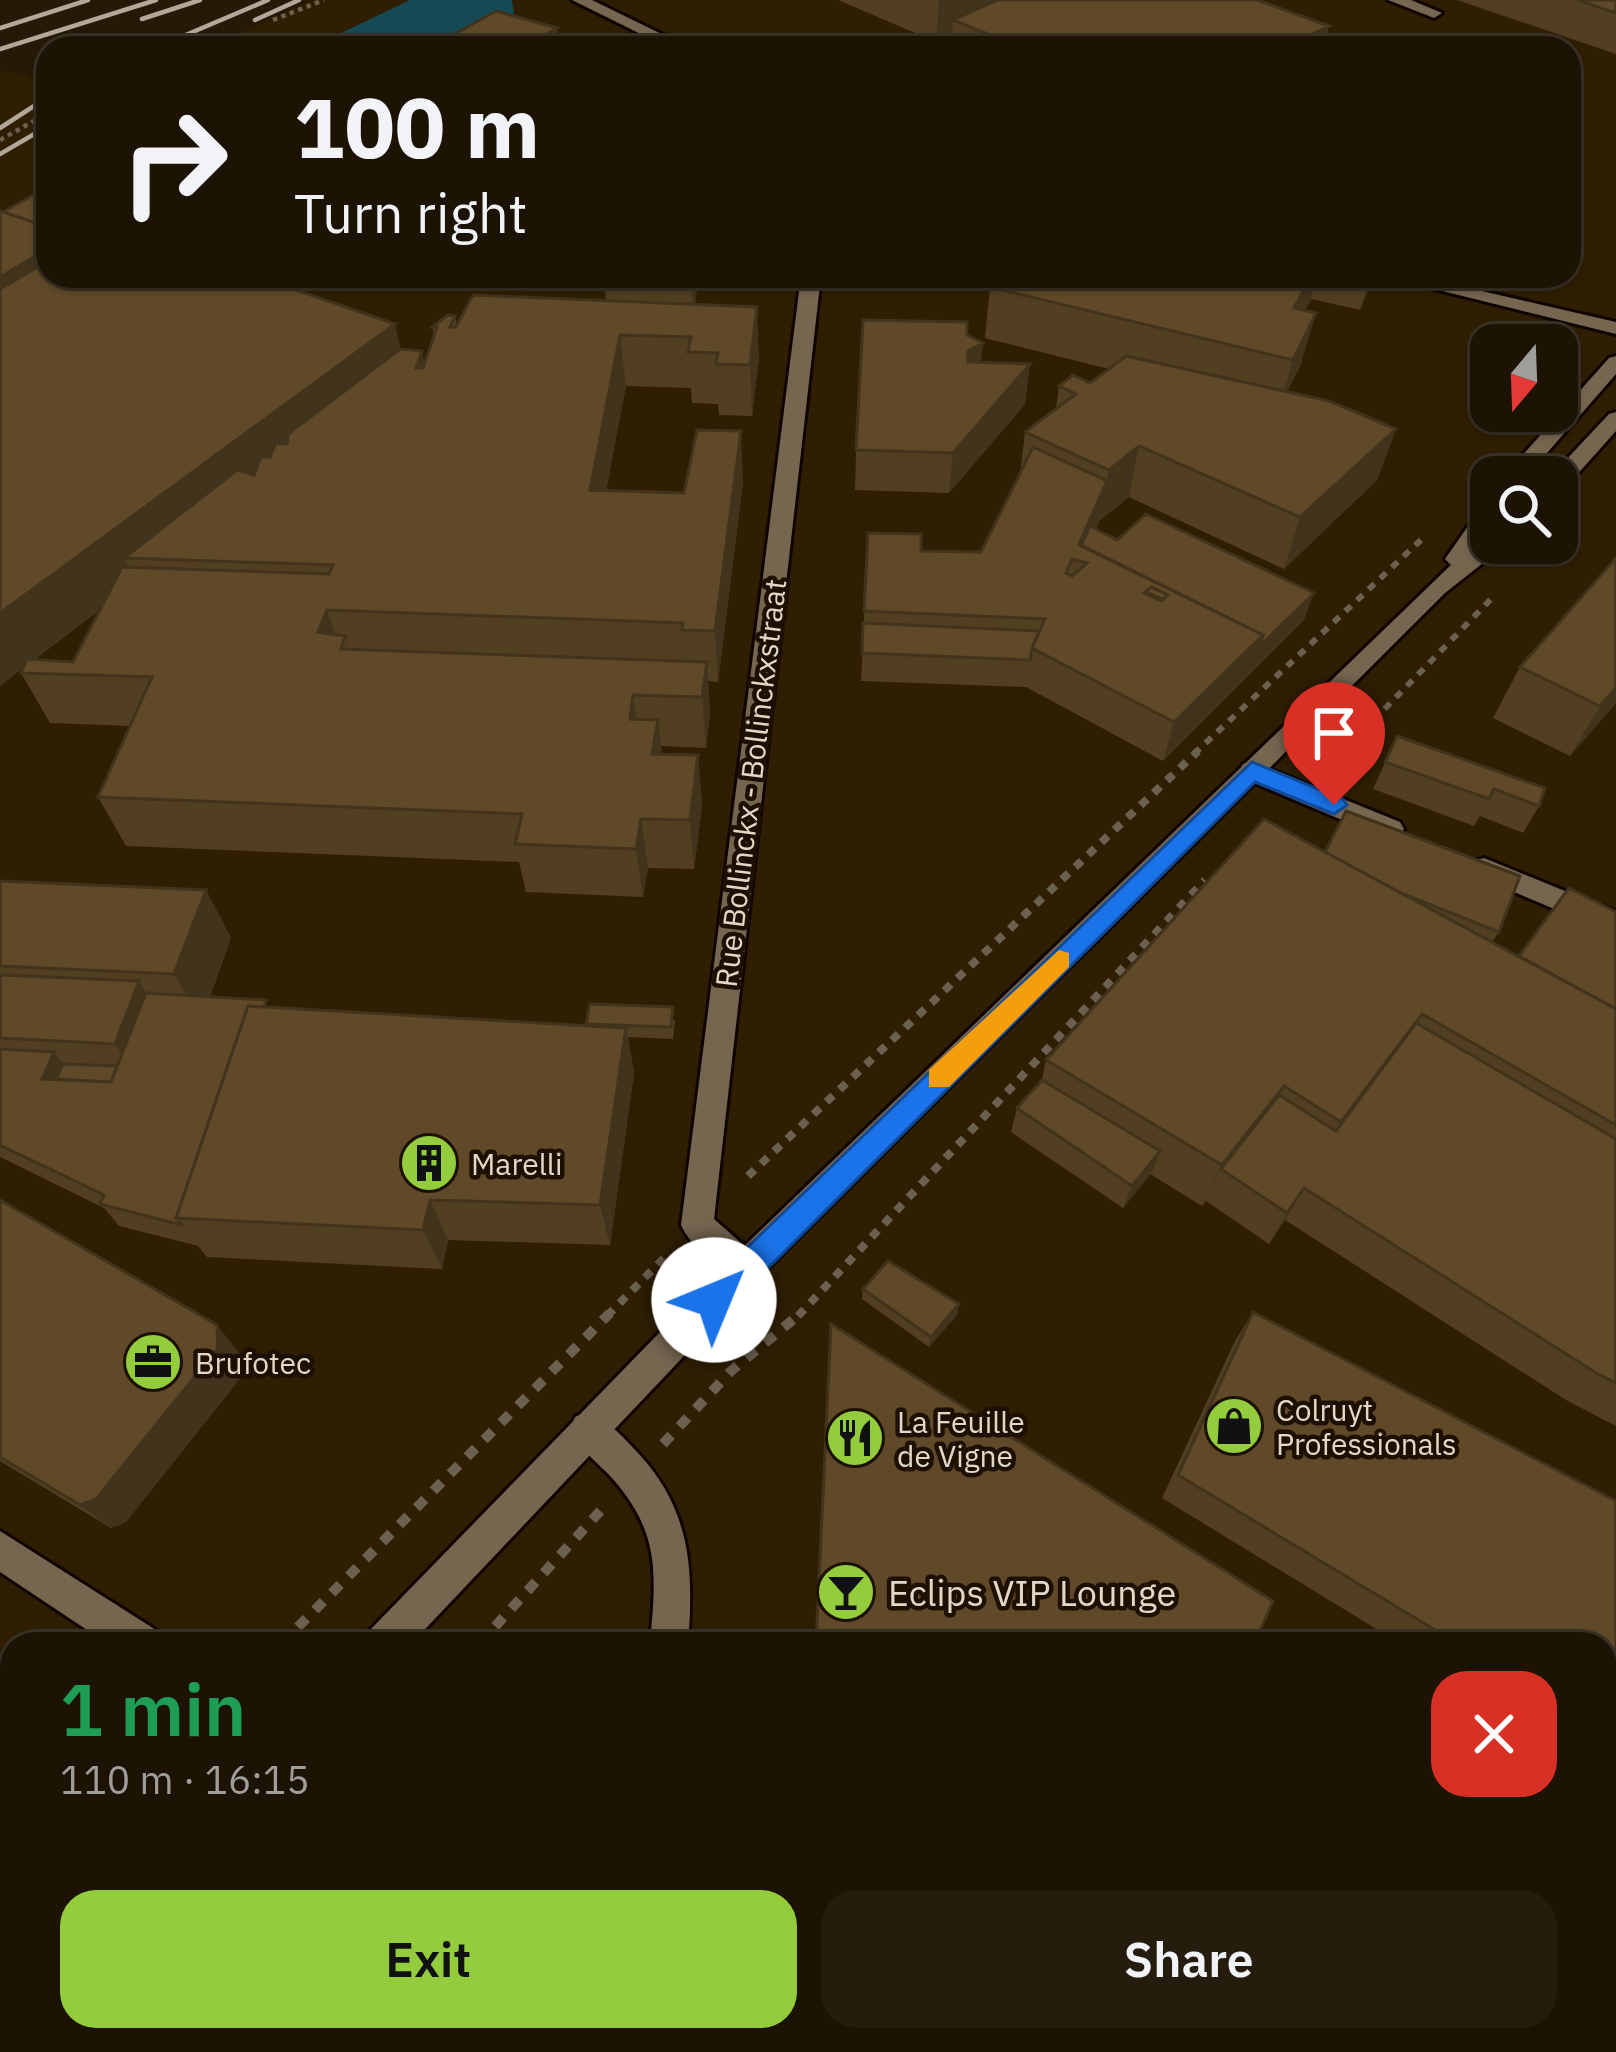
<!DOCTYPE html>
<html lang="en">
<head>
<meta charset="utf-8">
<style>
  :root { --surface:#1c1304; --page:#251c0e; --text:#f1f3f6; --muted:#a09e9a; --line:#3a3226; --accent:#93cd3d }
  body { margin:0; font-family:"IBM Plex Sans",sans-serif; background:var(--page); color:var(--text); height:100vh; display:flex; flex-direction:column; font-size:45px; white-space:nowrap }
  * { box-sizing:border-box; margin:0 }
  p { font-size:39px; color:var(--muted) }
  .icon { flex:none; width:66px; height:66px; fill:none; stroke:currentColor; stroke-width:2; stroke-linecap:round; stroke-linejoin:round }
  .map { position:relative; flex:1; overflow:hidden }
  .details { position:absolute; left:0px; top:1632px; width:1617px; height:420px; display:flex; flex-direction:column; background:var(--surface); border-radius:36px 36px 0 0; box-shadow:0 3px 9px #0004,0 0 0 3px var(--line) }
  .details>* { flex:none }
  .guide { position:absolute; left:36px; top:36px; width:1545px; height:252px; border-radius:36px; box-shadow:0 3px 9px #0004,0 0 0 3px var(--line); background:#1c1304; color:var(--text); overflow:hidden }
  .needle { width:78px; rotate:199deg }
  .fabs { position:absolute; left:1470px; top:324px; display:grid; gap:24px }
  .fabs a { display:grid; place-items:center; width:108px; height:108px; border-radius:24px; background:var(--surface); box-shadow:0 3px 9px #0004,0 0 0 3px var(--line); font-size:60px }
  .pin { position:absolute; display:grid; place-items:center; width:102px; height:102px; color:#fff; margin:-123px -51px; border-radius:50% 50% 50% 0; rotate:-45deg; box-shadow:0 0 12px #0007 }
  .pin .icon { rotate:45deg }
  .me { position:absolute; width:132px; margin:-66px; rotate:45deg; stroke-linejoin:round; filter:drop-shadow(0 0 9px #0008) }
  .turn { display:flex; align-items:center; gap:42px; height:252px; padding:0 60px; font-size:54px }
  .turn .icon { width:156px; height:156px; stroke-width:2.5 }
  .turn b { display:block; font-size:84px; line-height:102px }
  .round { display:grid; place-items:center; flex:none; width:126px; height:126px; border-radius:36px; background:var(--page) }
  .overview { display:flex; align-items:center; justify-content:space-between; height:204px; padding:0 60px }
  h1 { font-size:72px; font-weight:600; line-height:90px; color:#1e9e55 }
  .primary-button { display:flex; gap:24px; margin-top:auto; padding:24px 60px }
  .primary-button a { flex:1; height:138px; border-radius:36px; background:var(--accent); color:#111; font-size:48px; font-weight:600; line-height:138px; text-align:center }
  .primary-button a+a { background:var(--page); color:var(--text) }
  .map>svg:first-child { display:block }
  .built { fill:#2f1e02; fill-rule:evenodd }
  .water { fill:#164956 }
  .lines { fill:none; stroke-linecap:round; stroke-linejoin:round }
  .service-casing { stroke:#0f0400; stroke-width:6 }
  .minor-casing { stroke:#0f0400; stroke-width:6 }
  .tertiary-casing { stroke:#0f0400; stroke-width:6 }
  .path-far3 { stroke:#6c6150; stroke-width:4.5; stroke-dasharray:4.5 4.5; stroke-linecap:butt }
  .path-far2 { stroke:#6c6150; stroke-width:6; stroke-dasharray:8 8; stroke-linecap:butt }
  .path-far1 { stroke:#6c6150; stroke-width:8; stroke-dasharray:9 9; stroke-linecap:butt }
  .path { stroke:#6c6150; stroke-width:10; stroke-dasharray:12 12; stroke-linecap:butt }
  .service { fill:#766650; fill-rule:evenodd }
  .minor { fill:#766650; fill-rule:evenodd }
  .tertiary { fill:#766650; fill-rule:evenodd }
  .rail { stroke:#b2a89a; stroke-width:4.5 }
  .wall { fill:#523f22; fill-rule:evenodd }
  .shaded-wall { fill:#42331c }
  .building { fill:#5f4928; stroke:#42331c; stroke-width:3; fill-rule:evenodd }
  .route { fill:#1a73e8; stroke:#114b97; stroke-width:3 }
  .slow { fill:#f59e0b }
  .labels { text-anchor:middle; dominant-baseline:central; stroke-width:9; stroke-linejoin:round; paint-order:stroke }
  .street-label { font-size:30px; fill:#e1d8cc; stroke:#1d1000 }
  .poi-label { font-size:30px; fill:#e1d8cc; stroke:#1d1000; text-anchor:start }
  .near-poi-label { font-size:36px; fill:#e1d8cc; stroke:#1d1000; text-anchor:start }
</style>
</head>
<body>
<div class="map">
<svg width="1616" height="2052" viewBox="0 0 1616 2052">
  <rect width="100%" height="100%" fill="#261905"/>
  <path class="built" d="M312 0H1616V2052H0V70L48 81V276H1569V48H207ZM1491 345H1557V411H1491ZM1491 477H1557V543H1491ZM12 1644H1605V2040H12Z"/>
  <path class="water" d="M410 0H512L514 15 463 48H310Z"/>
  <g class="lines">
    <g class="service-casing">
      <path id="service" d="M1388 0H1411L1442 13 1434 18Z
        M1252 762 1400 822 1404 829 1400 836H1380L1243 778 1239 771 1243 764Z
        M1484 858 1616 912V935L1474 875 1470 868 1474 861Z
        M0 1531 156 1630 161 1644H108L0 1572Z"/>
    </g>
    <g class="minor-casing">
      <path id="minor" d="M572 0H592L690 48H669Z
        M801 276H821L714 1219 757 1257 762 1268 757 1279 745 1283C723 1275 691 1247 681 1225Z
        M1382 276H1417L1616 322V334Z
        M588 1411C608 1420 623 1437 638 1453 691 1510 694 1570 688 1644H650C656 1575 661 1533 612 1478 597 1462 579 1449 570 1429L575 1417Z
        M607 2040H651L650 2052H606Z"/>
    </g>
    <g class="tertiary-casing">
      <path id="tertiary" d="M1616 356V374L1526 477H1503L1609 358Z
        M1616 412V431L1565 488 1557 490V477H1550L1609 414Z
        M1491 503V527L1480 542 1491 537V543H1505L1502 548 1445 593 757 1279 411 1644H365L370 1630 733 1257 1451 565 1445 559 1483 505Z
        M12 2021V2040H41L36 2052H0V2028Z"/>
    </g>
    <path class="path-far3" d="M273 20 324 0
      M0 140 48 113"/>
    <path class="path-far2" d="M1530 558 1544 543
      M1346 737 1376 718 1495 595
      M1194 754 1422 539"/>
    <path class="path-far1" d="M748 1176 1198 751
      M607 1316 669 1253
      M798 1316 1205 880"/>
    <path class="path" d="M663 1444 731 1371 801 1313
      M281 1644 610 1313
      M479 1644 603 1508
      M0 1940 12 1927
      M118 2052 130 2040"/>
    <use href="#service" class="service"/>
    <use href="#minor" class="minor"/>
    <use href="#tertiary" class="tertiary"/>
    <path class="rail" d="M142 19 200 0
      M255 20 299 0
      M0 28 88 0
      M155 48 268 0
      M0 49 156 0
      M0 128 48 97
      M0 154 48 126"/>
  </g>
  <path class="wall" d="M838 0H1257L1329 26 1323 48H951L952 35 936 42Z
    M1457 0H1616V54Z
    M557 28 560 48H561H455L453 35Z
    M48 276 401 350 425 364 434 336 432 327 455 316 457 326 606 301 604 276H698L695 304 759 357 752 416 719 415 718 404 692 403 691 388 626 386 606 490 684 493 743 482 718 682 708 681 710 713 706 748 661 746 662 754 698 755 702 805 694 869 648 868 643 897 526 892 519 862 126 846 98 797 130 726 50 723 21 673 23 668ZM101 609 73 662 34 660 76 628Z
    M999 276H1374L1360 310 1311 299 1305 311 1301 364 1287 392 1396 429 1377 480 1284 569 1129 497 1099 521 1096 529 1304 620 1163 761 1026 687 861 681 868 533 921 551 981 552 1020 474 1025 432 1056 409 1059 386 1090 383 1109 369 985 338 990 287Z
    M967 335 981 363 1030 364 1025 404 949 493 855 490 856 450Z
    M1616 558V703L1570 756 1493 718 1520 667Z
    M1397 736 1539 806 1523 833 1480 816 1474 826 1373 789Z
    M1325 852 1499 932 1492 942 1519 956 1616 912V1426L1566 1400 1285 1220 1269 1244 1206 1201 1202 1206 1150 1174 1123 1208 1011 1132 1017 1108 1042 1080 1046 1060Z
    M0 881 206 890 231 938 210 997 270 1007 587 1026 586 1024 675 1020 673 1039 628 1037 634 1073 610 1245 448 1240 442 1269 207 1257 198 1246 119 1226 104 1208 0 1157Z
    M0 1200 240 1354 242 1376 126 1522 111 1528 0 1461Z
    M863 1289 957 1315 929 1347 862 1299Z
    M1253 1312 1616 1501V1880L1605 1873V1644H1401L1162 1498 1235 1341Z
    M291 2040H432L544 2047 543 2052H281Z"/>
  <path class="shaded-wall" d="M939 0H1029L953 20 952 35 936 42Z
    M1329 26 1323 48H1285Z
    M557 28 560 48H523Z
    M48 249V276L0 341V277Z
    M691 276H698L694 319Z
    M1311 276H1317L1311 299 1280 359 1294 308Z
    M1370 276H1374L1360 310Z
    M757 307 759 357 752 416 750 365Z
    M1316 313 1301 364 1278 411 1293 360Z
    M395 324 407 375 166 559 124 558 135 582 0 686V613Z
    M620 335 626 386 597 541 590 490Z
    M983 343 979 384 964 391 968 351Z
    M422 351 433 402 416 368Z
    M1030 364 1025 404 949 493 953 453Z
    M1396 429 1377 480 1284 569 1300 517Z
    M741 431 743 482 718 682 715 631Z
    M1139 446 1129 497 1099 521 1082 560 1076 557 1071 585 1079 544 1107 481 1109 470Z
    M1314 593 1304 620 1163 761 1174 722 1263 635Z
    M327 610 344 661 318 632Z
    M707 662 710 713 706 748 702 697Z
    M1616 688V703L1570 756 1600 706Z
    M633 695 640 745 630 719Z
    M658 720 664 770 652 754Z
    M698 755 702 805 694 869 690 820Z
    M641 819 648 868 643 897 636 849Z
    M206 890 231 938 201 1020 174 974Z
    M139 981 161 1017 131 1067 115 1044Z
    M626 1028 634 1073 610 1245 600 1205Z
    M54 1052 72 1076 66 1091 42 1079Z
    M1284 1086 1262 1129 1221 1169 1202 1206 1222 1165Z
    M1160 1151 1151 1174 1123 1208 1132 1186Z
    M1304 1188 1285 1220 1269 1244 1287 1213Z
    M430 1200 448 1240 442 1269 423 1230Z
    M959 1304 957 1315 929 1347 931 1337Z
    M217 1325 240 1354 242 1376 126 1522 111 1528 80 1505Z
    M530 2047H544L543 2052H529Z"/>
  <path class="building" d="M998 0H1257L1329 26 1285 48H1022L953 20Z
    M1578 0H1616V13Z
    M496 11 557 28 523 48H497L453 35Z
    M48 187V227L3 212Z
    M0 211 48 227V249L0 277Z
    M48 261V276H256L395 324 0 613V289Z
    M604 276H691V279L604 278Z
    M999 276H1311L1294 308 1316 313 1293 360 990 287Z
    M473 295 757 307 750 365 716 364 718 353 688 352 691 337 620 335 590 490 684 493 697 430 741 431 715 631 682 630 683 623 327 610 318 632 345 636 341 649 707 662 702 697 633 695 630 719 658 720 652 754 698 755 690 820 641 819 636 849 515 844 522 814 98 797 152 677 21 673 27 659 73 662 122 567 329 574 333 565 124 558 237 470 254 475 261 457H270L276 443 287 444 288 434 400 349 422 351 416 368H423L437 327H432L448 315 455 316 450 327H456Z
    M863 320 967 322V335L983 343 968 351V362L1030 364 953 453 856 450Z
    M1126 356 1329 401 1396 429 1300 517 1139 446 1109 470 1025 432 1076 394 1059 386 1073 375 1090 383Z
    M1033 447 1107 481 1079 544 1263 635 1174 722 1032 648 1045 619 864 611 868 533 921 534V551L981 552ZM1072 559 1087 563 1072 576 1066 573ZM1151 587 1168 595 1161 601 1144 593Z
    M1146 514 1314 593 1259 647 1263 635 1081 546 1090 526 1117 540Z
    M1616 558V688L1600 706 1520 667Z
    M1151 587 1168 595 1163 600 1146 591Z
    M863 623 1039 631 1032 648 1030 660 862 653Z
    M1397 736 1545 788 1539 806 1494 789 1489 799 1385 762Z
    M1346 811 1520 876 1499 932 1401 893 1325 852Z
    M1264 819 1616 1009V1125L1422 1014 1341 1122 1284 1086 1222 1165 1046 1060Z
    M0 881 206 890 174 974 0 966Z
    M1569 888 1616 912V1009L1519 956Z
    M0 975 139 981 115 1044 0 1038Z
    M146 993 266 1000 264 1007 248 1006 176 1218 182 1225 100 1204 104 1195 0 1145V1049L54 1052 42 1079 111 1082Z
    M590 1004 673 1007 671 1027 586 1024Z
    M248 1006 626 1028 600 1205 430 1200 423 1230 176 1218Z
    M1416 1023 1616 1139V1383L1598 1374 1304 1188 1287 1213 1221 1169 1279 1095 1336 1131Z
    M63 1064 117 1066 111 1082 56 1079Z
    M1042 1080 1160 1151 1132 1186 1017 1108Z
    M0 1200 217 1325 218 1348 96 1499 80 1505 0 1457Z
    M888 1261 959 1304 931 1337 863 1289Z
    M1253 1312 1616 1501V1847L1605 1841V1644H1436L1440 1633 1178 1475Z
    M831 1324 1273 1601 1258 1635 1275 1644H816Z
    M291 2040H409L530 2047 529 2052H281Z"/>
  <path class="route" d="M1252 762 1343 799 1347 805 1334 814 1255 782 725 1311 714 1315 703 1311 699 1300 703 1290Z"/>
  <path class="slow" d="M1059 950 1069 953V967L949 1087H929V1070Z"/>
  <defs>
    <g id="building-disc" transform="scale(3)"><circle r="9.5" fill="#93cd3d" stroke="#1d1000"/><path d="M-4-6H4V6H1V3H-1V6H-4ZM-2.5-4.3h1.7v1.8h-1.7ZM.8-4.3h1.7v1.8H.8ZM-2.5-1h1.7V.8h-1.7ZM.8-1h1.7V.8H.8Z" fill="#111"/></g>
    <g id="office-disc" transform="scale(3)"><circle r="9.5" fill="#93cd3d" stroke="#1d1000"/><path d="M-6-3h4V-5.5h4V-3h4V5H-6ZM-1-4.5V-3h2v-1.5ZM-6 0V1H6V0Z" fill="#111"/></g>
    <g id="shop-disc" transform="scale(3)"><circle r="9.5" fill="#93cd3d" stroke="#1d1000"/><path d="M-5-2.5h2.3a2.7 3.5 0 0 1 5.4 0H5L5.5 6h-11ZM-1.5-2.5h3a1.5 2.3 0 0 0-3 0Z" fill="#111"/></g>
    <g id="restaurant-disc" transform="scale(3)"><circle r="9.5" fill="#93cd3d" stroke="#1d1000"/><path d="M-5-6h1v4h1v-4h1v4h1v-4h1v5L-1.5 .5V6h-2V.5L-5-1ZM5-6V6H3V1.5H1.5Q1.5-4 5-6Z" fill="#111"/></g>
    <g id="bar-disc" transform="scale(3)"><circle r="9.5" fill="#93cd3d" stroke="#1d1000"/><path d="M-6-5H6L.8 .8V4.5H3.5V6h-7V4.5H-.8V.8Z" fill="#111"/></g>
  </defs>
  <g fill-rule="evenodd">
    <use href="#building-disc" x="429" y="1163"/>
    <use href="#office-disc" x="153" y="1362"/>
    <use href="#shop-disc" x="1234" y="1426"/>
    <use href="#restaurant-disc" x="855" y="1438"/>
    <use href="#bar-disc" x="846" y="1592"/>
  </g>
  <g class="labels">
    <g class="street-label">
      <text transform="translate(750 783) rotate(-83)">Rue Bollinckx - Bollinckxstraat</text>
    </g>
    <g class="poi-label">
      <text x="471" y="1163">Marelli</text>
      <text x="195" y="1362">Brufotec</text>
      <text x="1276" y="1409">Colruyt<tspan x="1276" dy="34">Professionals</tspan></text>
      <text x="897" y="1421">La Feuille<tspan x="897" dy="34">de Vigne</tspan></text>
    </g>
    <g class="near-poi-label">
      <text x="888" y="1592">Eclips VIP Lounge</text>
    </g>
  </g>
</svg>
<div class="fabs">
<a><svg class="needle" viewBox="-14 -14 28 28"><path d="M0-13l5 13h-10z" fill="#e53935"/><path d="M0 13l5-13h-10z" fill="#a09e9a"/></svg></a>
<a><svg class="icon" aria-label="search" viewBox="0 0 24 24"><circle cx="10" cy="10" r="6"/><path d="M15 15l6 6"/></svg></a>
</div>
<div class="pin" style="left:1334px;top:805px;background:#d93025"><svg class="icon" aria-label="arrive" viewBox="0 0 24 24"><path d="M6 21V4h12l-3 4 3 4H6"/></svg></div>
<svg class="me" style="left:714px;top:1300px" viewBox="-20 -20 40 40"><circle r="19" fill="#fff"/><path d="M0-13L10 11 0 6-10 11z" fill="#1a73e8"/></svg>
<div class="guide">
<div class="turn"><svg class="icon" aria-label="right" viewBox="0 0 24 24"><path d="M7 20v-9h11M14 6l5 5-5 5"/></svg><div><b>100 m</b>Turn right</div></div>
</div>
<section class="details">
<div class="overview"><div><h1>1 min</h1><p>110 m · 16:15</p></div><a class="round" style="background:#d93025;color:#fff"><svg class="icon" aria-label="close" viewBox="0 0 24 24"><path d="M6 6l12 12M18 6L6 18"/></svg></a></div>
<div class="primary-button"><a>Exit</a><a>Share</a></div>
</section>
</div>
</body>
</html>
